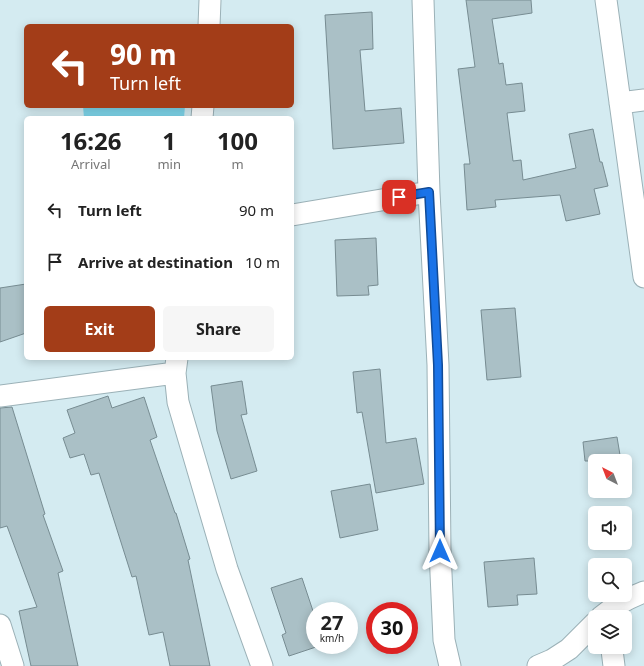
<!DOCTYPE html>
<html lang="en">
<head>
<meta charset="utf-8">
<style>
  :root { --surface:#fff; --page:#f6f6f6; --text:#222; --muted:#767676; --accent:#a33d18 }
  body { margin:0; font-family:"Noto Sans",sans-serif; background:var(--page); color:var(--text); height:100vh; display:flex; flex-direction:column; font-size:15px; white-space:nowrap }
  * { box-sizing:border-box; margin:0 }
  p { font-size:13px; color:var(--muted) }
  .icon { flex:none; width:22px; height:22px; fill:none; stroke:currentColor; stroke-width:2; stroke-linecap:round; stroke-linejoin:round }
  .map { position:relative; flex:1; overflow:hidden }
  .panel { position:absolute; left:24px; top:116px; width:270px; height:244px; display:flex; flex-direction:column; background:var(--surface); border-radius:6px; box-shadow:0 2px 10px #0003 }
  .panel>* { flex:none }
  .hud { position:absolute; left:24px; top:24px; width:270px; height:84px; border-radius:6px; box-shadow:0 2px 10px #0003; background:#a33d18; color:#fff; overflow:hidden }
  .needle { width:26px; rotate:318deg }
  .tools { position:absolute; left:588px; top:454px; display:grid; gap:8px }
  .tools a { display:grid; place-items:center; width:44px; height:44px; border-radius:6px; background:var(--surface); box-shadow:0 2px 10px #0003; font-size:20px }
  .speed { position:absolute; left:306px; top:602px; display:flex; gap:8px; font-size:20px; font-weight:700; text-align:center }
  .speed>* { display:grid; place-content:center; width:52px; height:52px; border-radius:50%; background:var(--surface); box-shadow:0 2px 10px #0003; line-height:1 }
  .speed small { font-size:10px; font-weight:400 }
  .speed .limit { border:6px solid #d22; background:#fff; color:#111 }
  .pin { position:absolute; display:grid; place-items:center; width:34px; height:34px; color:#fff; margin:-17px; border-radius:8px; box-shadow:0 2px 6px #0006 }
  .me { position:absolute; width:44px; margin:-22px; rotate:0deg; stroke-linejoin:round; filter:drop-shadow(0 0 3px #0008) }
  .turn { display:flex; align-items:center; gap:14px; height:84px; padding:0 20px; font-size:18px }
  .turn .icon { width:52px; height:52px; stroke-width:2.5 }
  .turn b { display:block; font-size:28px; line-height:34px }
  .eta { display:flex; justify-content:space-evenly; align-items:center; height:68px; text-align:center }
  .eta b { font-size:24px; font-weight:700; line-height:28px }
  .button { display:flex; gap:8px; margin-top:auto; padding:8px 20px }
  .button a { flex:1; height:46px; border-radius:6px; background:var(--accent); color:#fff; font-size:16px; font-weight:700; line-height:46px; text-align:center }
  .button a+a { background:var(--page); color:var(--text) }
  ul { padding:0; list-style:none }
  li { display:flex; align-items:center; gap:12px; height:52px; padding:0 20px }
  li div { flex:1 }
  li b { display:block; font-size:15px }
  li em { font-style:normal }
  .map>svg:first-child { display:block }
  .green { fill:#7dd4e9 }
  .building { fill:#aac0c6; stroke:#778c92 }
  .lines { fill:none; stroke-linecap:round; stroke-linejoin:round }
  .street-casing { stroke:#9bb1b7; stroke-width:23 }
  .street { stroke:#fff; stroke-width:21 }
  .route-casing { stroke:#114b97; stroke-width:10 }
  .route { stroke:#1a73e8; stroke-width:7 }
</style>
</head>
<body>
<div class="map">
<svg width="644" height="666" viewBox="0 0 644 666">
  <rect width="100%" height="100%" fill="#d4ebf1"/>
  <path class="green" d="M83 106H185L184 118H84Z"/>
  <path class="building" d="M466 0H531L532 13 492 19 499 64 503 63 506 85 522 83 525 111 507 113 513 161 521 160 523 180 576 168 569 134 593 129 600 162H602L608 186 594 189 600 214 566 221 560 195 495 200 496 207 467 210 464 164H470L458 69 475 67Z
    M372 12 373 49 360 50 365 111 401 108 404 143 333 149 325 15Z
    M376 238 378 285 368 286 369 295 337 296 335 240Z
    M26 284V333L0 342V288Z
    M515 308 521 377 487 380 481 310Z
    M380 369 386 443 416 438 424 484 376 493 362 412 357 413 353 372Z
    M242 381 247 414 241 415 257 471 231 479 217 431 211 386Z
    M108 396 112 408 144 397 157 437 150 440 175 513H176L190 559 188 560 210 666H170L163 632 149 635 136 576 132 577 99 473 91 475 84 454 70 458 63 438 75 433 67 410Z
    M12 407 45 514 43 515 63 571 58 573 78 666H31L19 611 37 607 7 526 0 528V408Z
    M617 437 621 461H585L583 442Z
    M370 484 378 530 340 538 331 491Z
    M534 558 537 594 517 595 518 605 488 607 484 562Z
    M302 578 315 617V645L319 646 289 656 282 635 286 633 271 588Z"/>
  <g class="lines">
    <g class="street-casing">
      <path id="street" d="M423 0 429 192 438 365 440 551 444 640 450 666
        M606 0 644 277
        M209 26 210 0
        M620 103 644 100
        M202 118 203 106
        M292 215 429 192
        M177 358 175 373 178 402 227 569 262 666
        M0 396 175 373
        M601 617C614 606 628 598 644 592
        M0 625 13 666
        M610 647 612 650 614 666
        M538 666 552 660 569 649 595 623"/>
    </g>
    <use href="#street" class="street"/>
  </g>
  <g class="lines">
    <g class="route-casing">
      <path id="route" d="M399 197 429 192 438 365 440 551"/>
    </g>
    <use href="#route" class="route"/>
  </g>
</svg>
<div class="tools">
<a><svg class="needle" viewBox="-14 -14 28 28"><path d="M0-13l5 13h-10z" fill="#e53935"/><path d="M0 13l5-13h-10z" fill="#767676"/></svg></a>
<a><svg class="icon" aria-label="sound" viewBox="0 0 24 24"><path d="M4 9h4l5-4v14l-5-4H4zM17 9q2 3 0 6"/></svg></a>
<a><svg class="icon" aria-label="search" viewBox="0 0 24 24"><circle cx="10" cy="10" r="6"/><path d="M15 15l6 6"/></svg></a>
<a><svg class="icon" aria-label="layers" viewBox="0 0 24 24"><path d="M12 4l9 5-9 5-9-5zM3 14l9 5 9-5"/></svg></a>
</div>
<div class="speed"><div>27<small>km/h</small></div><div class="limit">30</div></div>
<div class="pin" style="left:399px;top:197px;background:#d93025"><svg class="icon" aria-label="arrive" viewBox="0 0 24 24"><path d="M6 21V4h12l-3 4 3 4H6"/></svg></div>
<svg class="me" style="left:440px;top:551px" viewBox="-20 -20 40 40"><path d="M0-17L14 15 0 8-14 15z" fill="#1a73e8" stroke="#fff" stroke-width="4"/></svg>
<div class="hud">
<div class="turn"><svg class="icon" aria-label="left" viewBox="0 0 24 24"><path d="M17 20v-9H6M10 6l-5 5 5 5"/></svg><div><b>90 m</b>Turn left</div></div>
</div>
<section class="panel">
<div class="eta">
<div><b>16:26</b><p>Arrival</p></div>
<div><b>1</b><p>min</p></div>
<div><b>100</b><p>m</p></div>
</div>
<ul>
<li><svg class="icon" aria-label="left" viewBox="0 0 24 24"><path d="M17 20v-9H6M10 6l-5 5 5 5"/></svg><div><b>Turn left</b></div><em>90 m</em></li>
<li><svg class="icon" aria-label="arrive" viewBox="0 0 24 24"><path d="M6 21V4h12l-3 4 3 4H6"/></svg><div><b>Arrive at destination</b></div><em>10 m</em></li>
</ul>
<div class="button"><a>Exit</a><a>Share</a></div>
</section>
</div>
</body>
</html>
